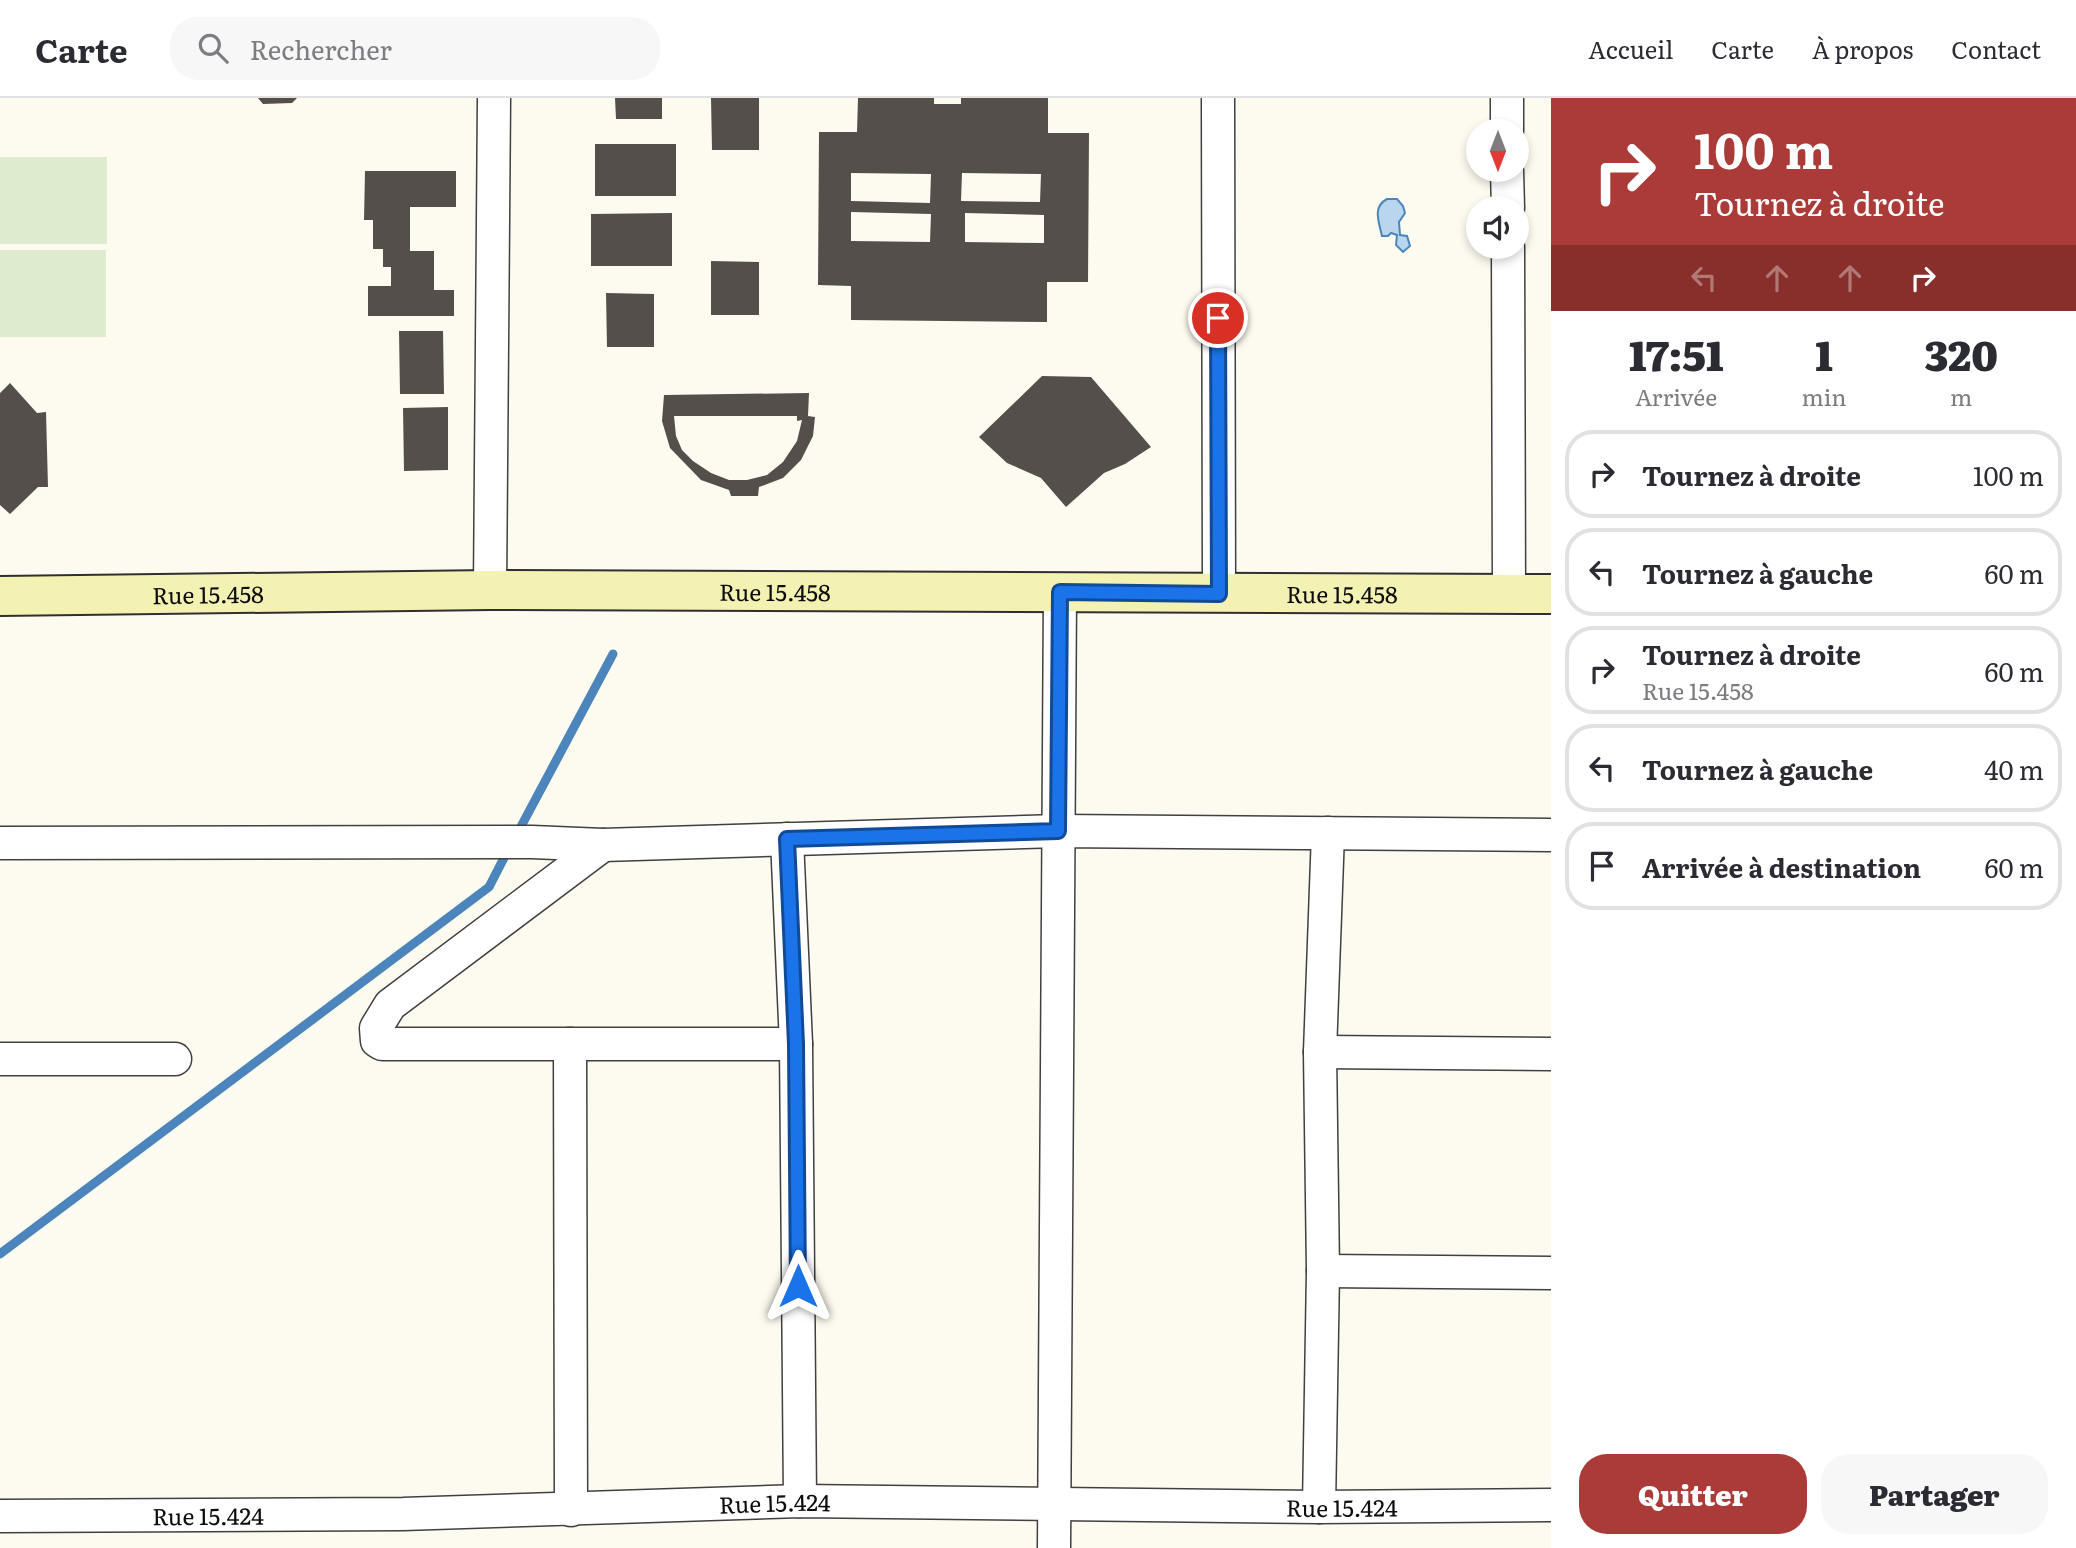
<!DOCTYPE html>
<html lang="fr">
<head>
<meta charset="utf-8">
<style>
  :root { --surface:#fff; --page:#f7f7f7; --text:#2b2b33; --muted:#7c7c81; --line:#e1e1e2; --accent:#ab3b38 }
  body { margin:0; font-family:Literata,serif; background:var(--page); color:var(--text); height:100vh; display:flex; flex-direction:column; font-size:26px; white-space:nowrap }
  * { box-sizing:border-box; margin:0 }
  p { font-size:23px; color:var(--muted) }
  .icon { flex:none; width:38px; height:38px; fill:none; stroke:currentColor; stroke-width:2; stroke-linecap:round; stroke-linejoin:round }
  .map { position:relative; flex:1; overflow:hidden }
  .panel { display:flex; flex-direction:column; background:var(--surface); width:525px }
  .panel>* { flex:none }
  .banner { background:#ab3b38; color:#fff; overflow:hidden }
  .needle { width:46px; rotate:180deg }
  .buttons { position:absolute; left:1466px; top:21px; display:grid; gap:14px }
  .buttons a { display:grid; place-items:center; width:63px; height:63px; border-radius:50%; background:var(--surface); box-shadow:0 4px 10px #0003; font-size:35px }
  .pin { position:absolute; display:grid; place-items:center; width:60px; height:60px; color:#fff; margin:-30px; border:4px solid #fff; border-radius:50%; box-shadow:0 2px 7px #0007 }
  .me { position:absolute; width:77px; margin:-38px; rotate:0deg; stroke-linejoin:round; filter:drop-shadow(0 0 5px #0008) }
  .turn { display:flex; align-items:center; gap:24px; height:147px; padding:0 28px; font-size:32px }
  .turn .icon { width:91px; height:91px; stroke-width:2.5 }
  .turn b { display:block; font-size:49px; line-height:60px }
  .lanes { display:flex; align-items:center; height:66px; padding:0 28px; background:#0003; justify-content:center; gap:35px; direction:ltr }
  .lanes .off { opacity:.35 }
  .eta { display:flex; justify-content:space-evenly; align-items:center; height:119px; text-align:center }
  .eta b { font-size:42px; font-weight:800; line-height:49px }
  .button { display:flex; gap:14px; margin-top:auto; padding:14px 28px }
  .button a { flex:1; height:80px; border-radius:28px; background:var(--accent); color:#fff; font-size:28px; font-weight:800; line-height:80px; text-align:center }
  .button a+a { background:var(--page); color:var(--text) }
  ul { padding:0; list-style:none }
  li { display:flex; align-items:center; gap:21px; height:88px; margin:0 14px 10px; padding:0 14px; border:4px solid var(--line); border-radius:28px }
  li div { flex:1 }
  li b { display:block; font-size:26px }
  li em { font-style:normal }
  header { display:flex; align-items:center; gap:42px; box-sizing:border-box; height:98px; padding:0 35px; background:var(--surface); border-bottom:2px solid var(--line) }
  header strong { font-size:33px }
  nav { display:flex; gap:38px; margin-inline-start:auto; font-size:24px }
  .search { width:490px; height:63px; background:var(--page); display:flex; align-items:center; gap:18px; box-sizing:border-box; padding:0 24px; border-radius:28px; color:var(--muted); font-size:26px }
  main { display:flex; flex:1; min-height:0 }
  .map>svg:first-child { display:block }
  .pitch { fill:#dfebce }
  .water { fill:#bad6ee; stroke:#4b85bb; stroke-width:2 }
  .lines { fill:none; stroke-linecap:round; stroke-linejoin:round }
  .stream { stroke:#4b85bb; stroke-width:9 }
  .building { fill:#544f4b; fill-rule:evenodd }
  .minor-casing { stroke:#404040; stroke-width:35 }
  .secondary-casing { stroke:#2f2f2f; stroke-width:42 }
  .minor { stroke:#fff; stroke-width:32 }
  .secondary { stroke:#f4f2b3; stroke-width:38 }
  .route-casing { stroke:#114b97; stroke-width:18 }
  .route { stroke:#1a73e8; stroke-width:12 }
  .labels { text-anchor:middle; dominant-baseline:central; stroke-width:7; stroke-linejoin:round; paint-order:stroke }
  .street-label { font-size:23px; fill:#0d0d0d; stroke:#fff }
</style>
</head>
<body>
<header>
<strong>Carte</strong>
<div class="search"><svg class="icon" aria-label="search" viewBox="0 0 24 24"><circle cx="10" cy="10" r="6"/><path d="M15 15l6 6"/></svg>Rechercher</div>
<nav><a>Accueil</a><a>Carte</a><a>À propos</a><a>Contact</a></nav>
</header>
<main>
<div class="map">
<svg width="1551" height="1450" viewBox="0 0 1551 1450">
  <rect width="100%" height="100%" fill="#fdfbef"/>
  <path class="pitch" d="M0 59H107V146H0Z
    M0 152H106V239H0Z"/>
  <path class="water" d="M1387 101H1397L1403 108 1405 115 1399 124 1400 137 1407 138 1410 148 1403 154 1396 147 1397 137 1391 135 1388 138H1382C1379 124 1372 109 1387 101Z"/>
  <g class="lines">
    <path class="stream" d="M517 736 613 556
      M0 1156 489 789 508 752"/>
  </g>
  <path class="building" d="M258 0H297L292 5 263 6Z
    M615 0H662V21H616Z
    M711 0H759V52H712Z
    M858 0H934V6H961V0H1048V35H1089L1088 184H1047V224L851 222V188L818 187 819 34H857ZM851 75 931 76 930 105 851 103ZM962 75 1041 76 1040 104 961 103ZM851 114 931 116 930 144 851 143ZM965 115 1044 117V145L965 144Z
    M595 46H676V98H595Z
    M365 73H456V109H410V153H434V192H454V218H368V188H391V169H383V151H373V122H364Z
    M672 115V168H591V116Z
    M711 163 759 164V217H711Z
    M606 195 654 196V249H607Z
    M399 233H443L444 296H400Z
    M1042 278 1091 279 1151 349 1125 366 1104 375 1066 409 1041 380 1007 365 979 339Z
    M10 285 37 315 46 314 48 389H38L10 416 0 407V295Z
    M809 295 808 318 815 319 813 338 801 362 783 380 759 389 758 398H731L729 392 701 382 670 350 662 323 664 297ZM674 318H797V323L802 322 797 343 783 364 767 377 747 382H729L711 375 693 363 682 352 676 338Z
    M448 309V372L404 373 403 310Z"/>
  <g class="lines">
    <g class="minor-casing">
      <g id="minor">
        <path d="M1218 0 1219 496"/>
        <path d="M1507 0V33"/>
        <path d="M1507 72 1508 110"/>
        <path d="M1508 149 1509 496"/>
        <path d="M490 492 494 0"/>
        <path d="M787 741 796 946 800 1403"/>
        <path d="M0 745 532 744 603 747 1058 733 1551 737"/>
        <path d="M603 747 390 907 376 930 377 943 382 946H796"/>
        <path d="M570 946 571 1412"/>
        <path d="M1320 954 1551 956"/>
        <path d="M0 961H175"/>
        <path d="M1323 1173 1551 1175"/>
        <path d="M1319 1409 1323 1173 1320 954 1328 735"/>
        <path id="s1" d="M0 1418 403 1416 800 1403 1319 1409 1551 1407"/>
        <path d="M1054 1450 1060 494"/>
      </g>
    </g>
    <g class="secondary-casing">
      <g id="secondary">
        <path id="s2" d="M0 498 490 492 1551 496"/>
      </g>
    </g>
    <use href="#minor" class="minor"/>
    <use href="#secondary" class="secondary"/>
  </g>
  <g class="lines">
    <g class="route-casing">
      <path id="route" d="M798 1188 796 946 787 741 1058 733 1060 494 1219 496 1218 220"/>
    </g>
    <use href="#route" class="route"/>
  </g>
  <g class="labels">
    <g class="street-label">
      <text stroke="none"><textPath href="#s2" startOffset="775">Rue 15.458</textPath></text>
      <text stroke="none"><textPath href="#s2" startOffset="208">Rue 15.458</textPath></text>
      <text stroke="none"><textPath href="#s2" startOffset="1342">Rue 15.458</textPath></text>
      <text stroke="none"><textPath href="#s1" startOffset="775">Rue 15.424</textPath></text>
      <text stroke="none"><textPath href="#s1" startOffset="1342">Rue 15.424</textPath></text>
      <text stroke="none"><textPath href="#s1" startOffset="208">Rue 15.424</textPath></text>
    </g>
  </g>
</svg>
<div class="buttons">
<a><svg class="needle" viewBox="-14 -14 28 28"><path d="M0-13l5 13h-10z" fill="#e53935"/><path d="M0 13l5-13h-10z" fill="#7c7c81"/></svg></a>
<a><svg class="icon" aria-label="sound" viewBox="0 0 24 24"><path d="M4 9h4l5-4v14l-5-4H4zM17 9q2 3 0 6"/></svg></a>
</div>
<div class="pin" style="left:1218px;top:220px;background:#d93025"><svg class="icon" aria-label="arrive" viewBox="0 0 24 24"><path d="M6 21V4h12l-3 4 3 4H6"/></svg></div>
<svg class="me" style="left:798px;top:1188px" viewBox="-20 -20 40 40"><path d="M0-17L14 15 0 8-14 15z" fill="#1a73e8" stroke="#fff" stroke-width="4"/></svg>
</div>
<section class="panel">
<div class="banner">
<div class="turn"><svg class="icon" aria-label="right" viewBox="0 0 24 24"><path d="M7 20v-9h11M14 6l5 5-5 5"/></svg><div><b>100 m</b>Tournez à droite</div></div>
<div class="lanes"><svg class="icon off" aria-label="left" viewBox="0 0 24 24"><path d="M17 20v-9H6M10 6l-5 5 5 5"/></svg><svg class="icon off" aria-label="ahead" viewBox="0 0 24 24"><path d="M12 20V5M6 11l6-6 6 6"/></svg><svg class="icon off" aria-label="ahead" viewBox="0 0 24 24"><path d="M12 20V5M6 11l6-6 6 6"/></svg><svg class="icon" aria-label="right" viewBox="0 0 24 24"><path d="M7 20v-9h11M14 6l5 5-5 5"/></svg></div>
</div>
<div class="eta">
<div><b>17:51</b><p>Arrivée</p></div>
<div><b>1</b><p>min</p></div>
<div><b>320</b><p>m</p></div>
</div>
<ul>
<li><svg class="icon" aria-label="right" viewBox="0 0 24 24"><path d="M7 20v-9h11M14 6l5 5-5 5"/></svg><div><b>Tournez à droite</b></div><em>100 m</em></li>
<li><svg class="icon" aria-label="left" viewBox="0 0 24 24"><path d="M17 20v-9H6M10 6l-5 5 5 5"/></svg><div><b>Tournez à gauche</b></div><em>60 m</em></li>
<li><svg class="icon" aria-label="right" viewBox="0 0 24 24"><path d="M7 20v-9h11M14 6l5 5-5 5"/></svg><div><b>Tournez à droite</b><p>Rue 15.458</p></div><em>60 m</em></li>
<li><svg class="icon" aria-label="left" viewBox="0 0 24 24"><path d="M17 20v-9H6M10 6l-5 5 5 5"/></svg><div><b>Tournez à gauche</b></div><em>40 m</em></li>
<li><svg class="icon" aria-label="arrive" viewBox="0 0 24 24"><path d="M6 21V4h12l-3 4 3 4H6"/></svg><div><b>Arrivée à destination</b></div><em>60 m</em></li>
</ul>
<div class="button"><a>Quitter</a><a>Partager</a></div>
</section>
</main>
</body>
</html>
